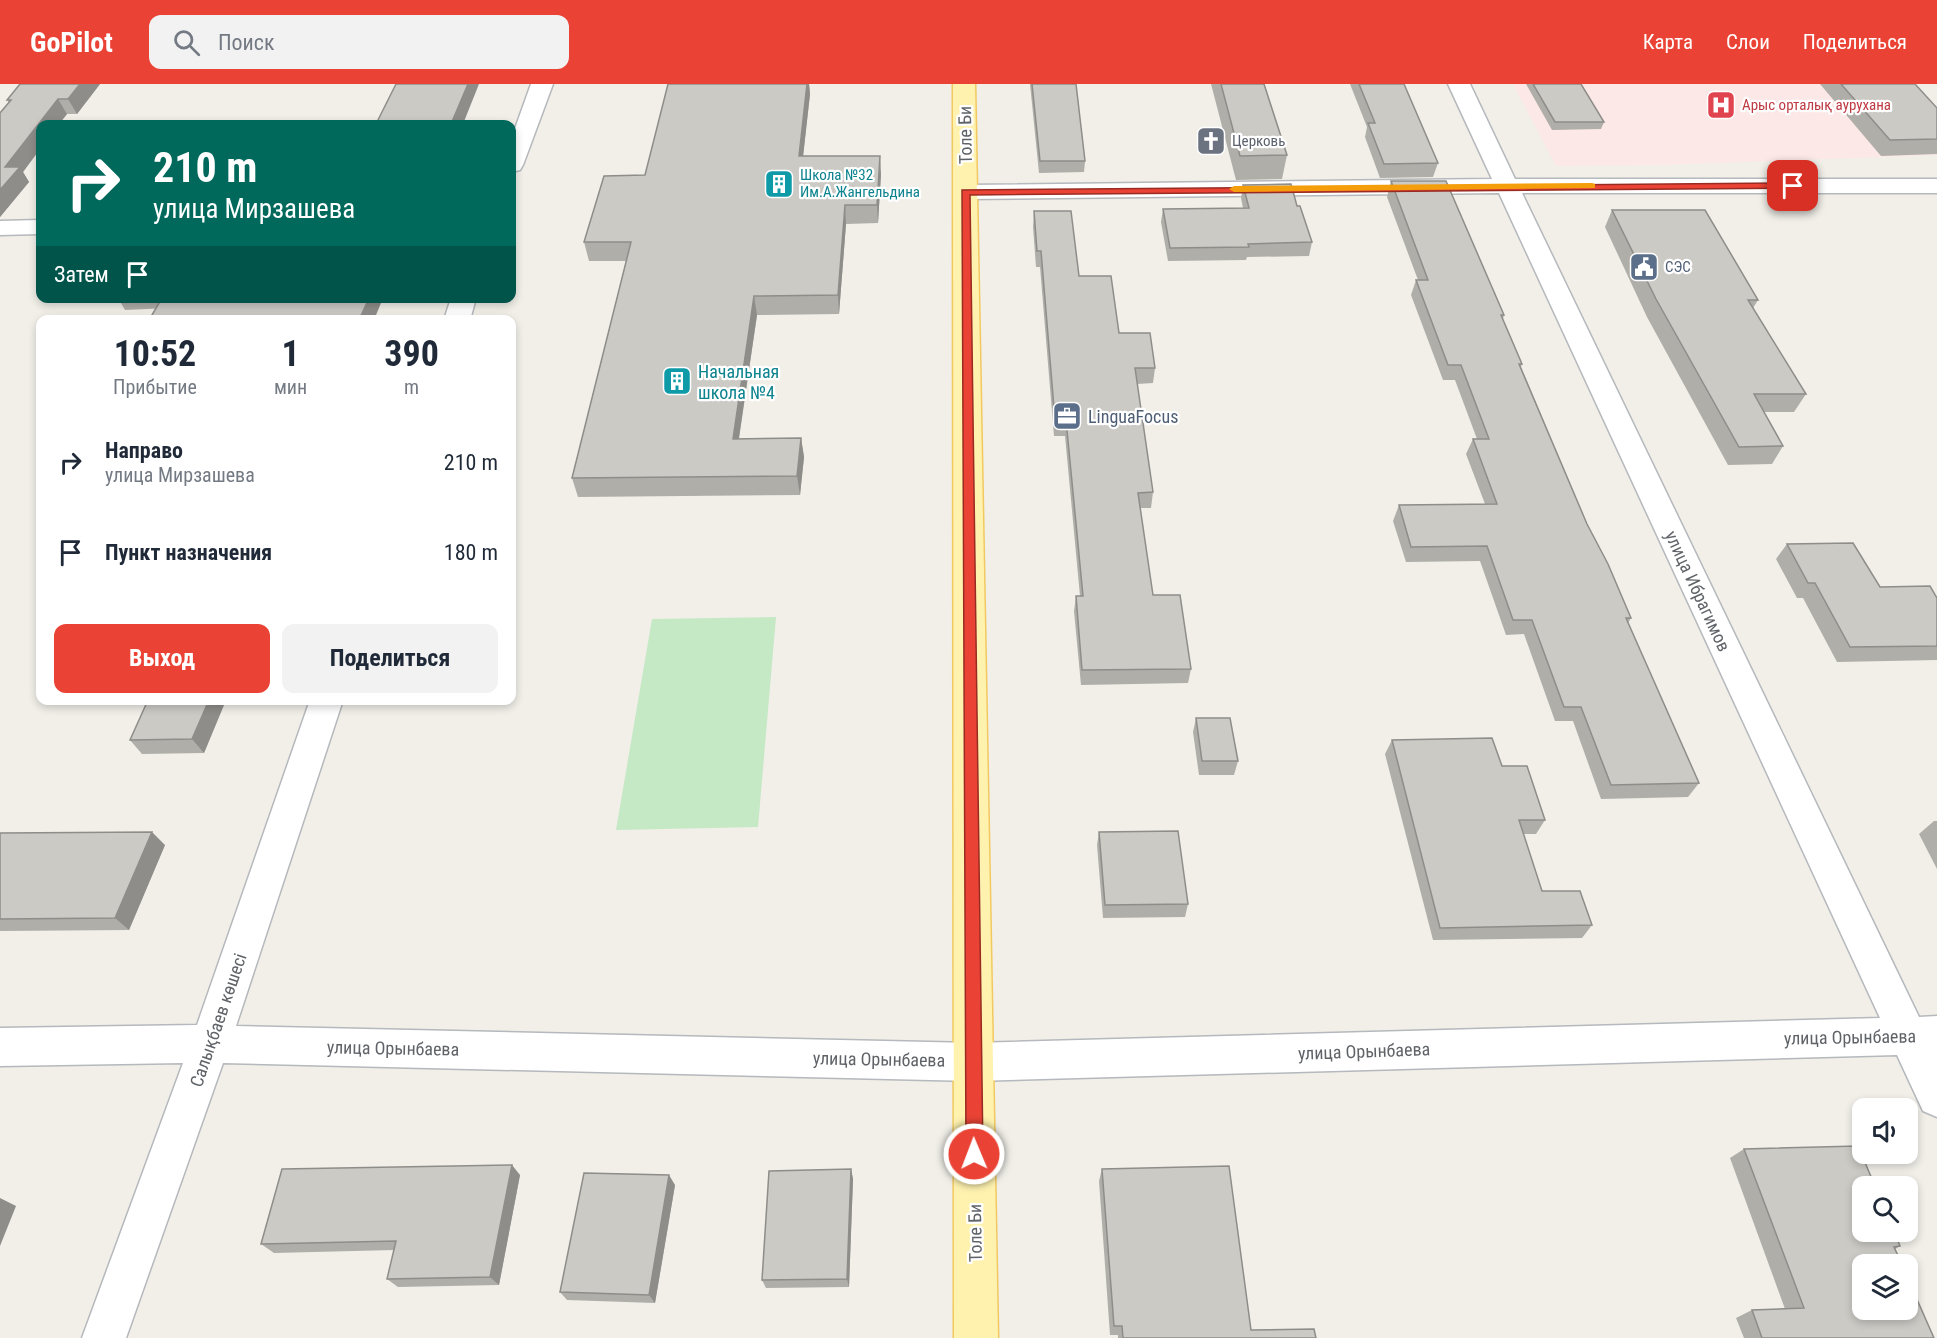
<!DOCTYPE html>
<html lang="ru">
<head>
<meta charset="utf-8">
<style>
  :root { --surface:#fff; --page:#f2f2f3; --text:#1f2937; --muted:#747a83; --accent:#ea4335 }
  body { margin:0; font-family:"Roboto Condensed",sans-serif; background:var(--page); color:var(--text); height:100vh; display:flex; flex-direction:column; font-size:22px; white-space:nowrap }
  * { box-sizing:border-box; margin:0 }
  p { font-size:20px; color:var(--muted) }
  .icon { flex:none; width:33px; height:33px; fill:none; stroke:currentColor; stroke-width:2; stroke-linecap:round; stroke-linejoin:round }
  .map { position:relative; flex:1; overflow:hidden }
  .side { position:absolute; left:36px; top:231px; width:480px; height:390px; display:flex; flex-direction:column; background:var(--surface); border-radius:12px; box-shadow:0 3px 9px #0003 }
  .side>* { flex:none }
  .hud { position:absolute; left:36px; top:36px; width:480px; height:183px; border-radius:12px; box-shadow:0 3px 9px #0003; background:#00695c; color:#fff; overflow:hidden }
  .tools { position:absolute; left:1852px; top:1014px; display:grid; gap:12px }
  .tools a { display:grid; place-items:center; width:66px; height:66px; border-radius:12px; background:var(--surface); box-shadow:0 3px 9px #0003; font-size:30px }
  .pin { position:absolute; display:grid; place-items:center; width:51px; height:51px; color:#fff; margin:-26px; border-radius:12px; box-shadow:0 3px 9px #0006 }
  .me { position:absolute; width:66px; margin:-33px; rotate:359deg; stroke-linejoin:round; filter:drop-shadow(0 0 4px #0008) }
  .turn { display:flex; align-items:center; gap:21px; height:126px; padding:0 18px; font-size:27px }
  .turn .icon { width:78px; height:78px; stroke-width:2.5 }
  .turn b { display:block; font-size:42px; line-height:51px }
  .then { display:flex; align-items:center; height:57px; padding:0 18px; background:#0003; gap:12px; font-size:22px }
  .eta { display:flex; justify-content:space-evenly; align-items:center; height:102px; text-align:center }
  .eta b { font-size:36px; font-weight:700; line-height:42px }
  .button { display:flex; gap:12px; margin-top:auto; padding:12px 18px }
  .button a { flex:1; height:69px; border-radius:12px; background:var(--accent); color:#fff; font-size:24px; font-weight:700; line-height:69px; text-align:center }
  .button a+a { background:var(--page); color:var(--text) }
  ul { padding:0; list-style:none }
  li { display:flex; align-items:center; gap:18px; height:90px; padding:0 18px }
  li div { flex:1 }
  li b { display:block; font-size:22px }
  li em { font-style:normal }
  header { display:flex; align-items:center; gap:36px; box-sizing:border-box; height:84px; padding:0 30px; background:var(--accent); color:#fff }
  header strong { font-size:28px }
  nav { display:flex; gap:33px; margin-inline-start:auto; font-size:21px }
  .search { width:420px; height:54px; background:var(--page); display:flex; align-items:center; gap:15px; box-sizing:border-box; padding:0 21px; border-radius:12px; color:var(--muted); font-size:22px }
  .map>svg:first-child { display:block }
  .medical { fill:#fce8e6 }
  .green { fill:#c5e8c5 }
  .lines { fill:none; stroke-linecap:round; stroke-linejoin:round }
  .minor-casing { stroke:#b5b8bc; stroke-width:3 }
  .major-casing { stroke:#f2c960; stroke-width:3 }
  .minor { fill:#fff; fill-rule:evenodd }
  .major { fill:#fff2af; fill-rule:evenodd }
  .wall { fill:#afaea9 }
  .shaded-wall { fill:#8f8d8a }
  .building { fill:#cccac5; stroke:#8f8d8a; stroke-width:1.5 }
  .route { fill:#ea4335; stroke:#982c22; stroke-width:1.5 }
  .slow { fill:#f59e0b }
  .labels { text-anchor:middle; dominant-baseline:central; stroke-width:4.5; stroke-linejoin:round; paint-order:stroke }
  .far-health-label { font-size:15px; fill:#be3a42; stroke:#fff; text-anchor:start }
  .far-worship-label { font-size:15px; fill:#5b616d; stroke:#fff; text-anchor:start }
  .far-culture-label { font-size:15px; fill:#0d838f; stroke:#fff; text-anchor:start }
  .far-service-label { font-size:15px; fill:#4e5e75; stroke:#fff; text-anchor:start }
  .street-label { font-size:18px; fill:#5f6368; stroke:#fff }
  .culture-label { font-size:18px; fill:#0d838f; stroke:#fff; text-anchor:start }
  .service-label { font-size:18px; fill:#4e5e75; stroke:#fff; text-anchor:start }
</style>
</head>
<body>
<header>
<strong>GoPilot</strong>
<div class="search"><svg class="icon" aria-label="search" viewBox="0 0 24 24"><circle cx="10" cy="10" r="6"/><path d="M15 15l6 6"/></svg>Поиск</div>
<nav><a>Карта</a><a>Слои</a><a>Поделиться</a></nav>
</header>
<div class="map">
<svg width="1937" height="1254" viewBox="0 0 1937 1254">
  <rect width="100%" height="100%" fill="#f1efe8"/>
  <path class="medical" d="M1513 0H1897L1937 43V71L1660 81 1556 82Z"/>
  <path class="green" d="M776 533 758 743 616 746 652 535Z"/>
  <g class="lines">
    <g class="minor-casing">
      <path id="minor" d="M531 0H553L523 81 520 86 512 88V53Z
        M1448 0H1470L1515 95H1937V109H1522L1919 933 1937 932V1033L1923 1027 1897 971 973 997 223 979 126 1254H82L183 979 0 982V944L197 941 310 616H343L236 942 973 959 1880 934 1499 109 966 115 958 113 954 108 958 103 966 101 1492 95Z
        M40 136V150L0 151V137Z
        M451 214H476L470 236H444Z"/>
    </g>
    <g class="major-casing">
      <path id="major" d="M953 0H975L998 1254H954Z"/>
    </g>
    <use href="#minor" class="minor"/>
    <use href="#major" class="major"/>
  </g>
  <path class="wall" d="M100 0 77 30H67L59 40H40V65L23 88 29 98 0 133V29L9 19 7 16Z
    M668 0H809L810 10 803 72 881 90 878 139 846 140 839 230 757 231 739 355 801 354 804 373 800 411 578 413 572 394 626 177H589L584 158 645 91Z
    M1030 0H1076L1085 77 1084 88 1039 89Z
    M1211 0H1264L1287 71 1282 95 1236 96Z
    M1350 0H1404L1438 79 1433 93 1380 94 1365 53 1367 43Z
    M1526 0H1581L1604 38 1601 45 1552 46Z
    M1820 0H1915L1937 24V70L1881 72Z
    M1391 97 1504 231 1503 235 1522 280 1521 283 1587 440 1631 534 1628 539 1699 699 1688 713 1601 715 1573 637H1555L1524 550 1506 551 1480 477 1406 478 1393 437 1399 421 1485 420 1466 370 1473 355H1477L1455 296H1443L1411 211 1416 196H1418L1387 113Z
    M1243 101 1297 122 1312 158 1309 172 1247 173 1246 176 1168 177 1161 138 1163 125 1243 124 1241 114Z
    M1612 126 1758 216 1753 224 1806 310 1794 328H1764L1783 362 1772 380 1728 381 1647 233 1605 143Z
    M1034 127 1119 249 1155 284 1153 299 1137 300 1153 408 1151 424H1140L1153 511 1191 585 1188 599 1081 601 1074 527 1076 512H1080L1065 352H1054L1040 183H1036L1033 143Z
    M118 214H383L125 226Z
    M1787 460 1880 503 1937 514V576L1837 578 1803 514H1797L1776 475Z
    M226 616 204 669 142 670 130 656Z
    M1196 634 1238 677 1234 691H1199L1193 648Z
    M1392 656 1502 682 1545 736 1536 750H1523L1542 807 1592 841 1582 854 1433 856 1385 670Z
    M1934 737H1937V785L1919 750Z
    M1099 748 1188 820 1185 833 1103 834 1097 761Z
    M0 749 165 761 129 846 0 847Z
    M1744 1065 1900 1162 1895 1165 1934 1254H1744L1736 1234 1752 1226 1785 1225 1730 1074Z
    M851 1085 853 1095 849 1203 766 1204 762 1196Z
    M1102 1085 1251 1246 1316 1254H1118V1251H1110L1099 1097Z
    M520 1091 499 1201 398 1203 387 1195 394 1166 274 1169 261 1160Z
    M675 1101 655 1219 567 1216 560 1208Z"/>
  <path class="shaded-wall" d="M80 0H100L77 30 68 15Z
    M468 0H479L463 40H451Z
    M807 0H809L810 10 801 91 799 72Z
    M58 15 67 30 59 40H40V65L23 88 29 98 0 133V106L5 83Z
    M880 72 881 90 878 139 877 121Z
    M845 121 846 140 839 230 838 211Z
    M754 212 757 231 736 373 733 355Z
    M369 214H383L374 236H359Z
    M801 354 804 373 800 411 797 392Z
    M209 616H226L204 669 192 655Z
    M152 748 165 761 129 846 115 834Z
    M512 1081 520 1091 499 1201 490 1193Z
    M851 1085 853 1095 849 1203 847 1195Z
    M669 1091 675 1101 655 1219 649 1211Z
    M0 1114 16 1122 0 1162Z"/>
  <path class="building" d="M20 0H80L68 15H58L5 83H20L0 106V29L11 16H7Z
    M396 0H468L451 40H376Z
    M668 0H807L799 72H880L877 121H845L838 211 754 212 733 355 801 354 797 392 572 394 631 158H584L604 92 645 91Z
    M1032 0H1076L1085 77H1040Z
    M1221 0H1264L1287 71 1240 72Z
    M1359 0H1404L1438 79 1384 80 1368 39H1375Z
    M1533 0H1581L1604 38H1555Z
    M1841 0H1915L1937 24V55L1890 56Z
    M1391 97H1446L1504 231H1501L1522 280H1519L1587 440 1608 480 1631 534H1626L1699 699 1611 701 1581 623H1564L1532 536H1513L1487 462 1411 463 1399 421 1497 420 1473 355H1489L1461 281H1448L1416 196H1428Z
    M1291 100 1297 122H1300L1312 158 1248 160 1249 163 1170 164 1163 125 1249 124 1243 101Z
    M1612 126H1705L1758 216H1748L1806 310H1754L1783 362 1739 363 1656 215Z
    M1034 127H1071L1079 192H1111L1119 249H1150L1155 284H1135L1153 408 1138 409 1153 511H1180L1191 585 1082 586 1076 512H1083L1066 336H1055L1041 167H1037Z
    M162 214H369L359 236H149Z
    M1853 459 1880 503 1930 502 1937 514V562L1850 563 1815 499H1808L1787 460Z
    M148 616H209L192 655 130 656Z
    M1196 634H1230L1238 677H1202Z
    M1492 654 1502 682H1527L1545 736H1519L1542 807H1580L1592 841 1440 844 1392 656Z
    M1178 747 1188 820 1105 821 1099 748Z
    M152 748 115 834 0 835V749Z
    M1858 1062 1875 1102H1863V1148H1894L1900 1162 1894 1163 1902 1180H1863V1226H1908V1195L1934 1254H1762L1752 1226 1804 1224 1744 1065Z
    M512 1081 490 1193 387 1195 396 1157 261 1160 282 1085Z
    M1229 1082 1251 1246 1314 1245 1316 1254H1123L1122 1242H1114L1102 1085Z
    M851 1085 847 1195 762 1196 769 1087Z
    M584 1089 669 1091 649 1211 560 1208Z"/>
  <path class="route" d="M1793 99 1798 102 1797 104 970 111 983 1070 980 1076 974 1078 968 1076 966 1070 962 106Z"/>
  <path class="slow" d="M1592 99 1595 100V104L1234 108 1229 105 1234 102Z"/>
  <defs>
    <g id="hospital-square" transform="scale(1.5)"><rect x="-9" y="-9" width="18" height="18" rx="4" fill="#e0444e" stroke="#fff"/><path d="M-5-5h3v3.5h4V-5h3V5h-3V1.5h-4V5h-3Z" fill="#fff"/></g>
    <g id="church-square" transform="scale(1.5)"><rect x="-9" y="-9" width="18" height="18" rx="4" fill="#6b7280" stroke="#fff"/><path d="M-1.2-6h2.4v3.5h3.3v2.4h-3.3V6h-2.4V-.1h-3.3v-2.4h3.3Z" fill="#fff"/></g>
    <g id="building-square" transform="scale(1.5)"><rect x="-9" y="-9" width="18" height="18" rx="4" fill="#0f9aa8" stroke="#fff"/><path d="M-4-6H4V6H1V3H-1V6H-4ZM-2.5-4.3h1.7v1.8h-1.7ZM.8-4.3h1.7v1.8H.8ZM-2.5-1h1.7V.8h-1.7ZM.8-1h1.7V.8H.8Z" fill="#fff"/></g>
    <g id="civic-square" transform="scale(1.5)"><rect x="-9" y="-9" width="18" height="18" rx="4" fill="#5c6f8a" stroke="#fff"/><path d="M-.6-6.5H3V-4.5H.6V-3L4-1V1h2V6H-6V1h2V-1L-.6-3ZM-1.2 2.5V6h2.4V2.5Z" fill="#fff"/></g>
    <g id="office-square" transform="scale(1.5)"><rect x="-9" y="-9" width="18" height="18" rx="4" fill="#5c6f8a" stroke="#fff"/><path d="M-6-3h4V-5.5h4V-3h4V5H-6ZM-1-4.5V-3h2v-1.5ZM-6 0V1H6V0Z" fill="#fff"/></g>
  </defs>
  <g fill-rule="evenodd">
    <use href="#hospital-square" x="1721" y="21"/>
    <use href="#church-square" x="1211" y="57"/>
    <use href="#building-square" x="779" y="100"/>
    <use href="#civic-square" x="1644" y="183"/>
    <use href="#building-square" x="677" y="297"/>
    <use href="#office-square" x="1067" y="332"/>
  </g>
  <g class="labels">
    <g class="far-health-label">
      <text x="1742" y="21">Арыс орталық аурухана</text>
    </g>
    <g class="far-worship-label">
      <text x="1232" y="57">Церковь</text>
    </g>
    <g class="far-culture-label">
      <text x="800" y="91">Школа №32<tspan x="800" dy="17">Им.А.Жангельдина</tspan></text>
    </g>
    <g class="far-service-label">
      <text x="1665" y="183">СЭС</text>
    </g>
    <g class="street-label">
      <text transform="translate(965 51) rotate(-91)">Толе Би</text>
      <text transform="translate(1698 507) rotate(65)">улица Ибрагимов</text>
      <text transform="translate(218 936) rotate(-71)">Салықбаев көшесі</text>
      <text transform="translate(1850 953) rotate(-1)">улица Орынбаева</text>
      <text transform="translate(393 964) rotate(1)">улица Орынбаева</text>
      <text transform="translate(1364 967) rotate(-2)">улица Орынбаева</text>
      <text transform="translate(879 975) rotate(1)">улица Орынбаева</text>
      <text transform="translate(975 1149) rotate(-91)">Толе Би</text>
    </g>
    <g class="culture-label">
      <text x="698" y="287">Начальная<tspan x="698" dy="21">школа №4</tspan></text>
    </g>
    <g class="service-label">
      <text x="1088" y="332">LinguaFocus</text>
    </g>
  </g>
</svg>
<div class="tools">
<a><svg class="icon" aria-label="sound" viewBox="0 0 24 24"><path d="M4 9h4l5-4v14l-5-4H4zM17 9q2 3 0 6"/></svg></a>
<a><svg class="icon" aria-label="search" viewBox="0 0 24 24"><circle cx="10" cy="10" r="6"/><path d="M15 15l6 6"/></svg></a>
<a><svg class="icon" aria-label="layers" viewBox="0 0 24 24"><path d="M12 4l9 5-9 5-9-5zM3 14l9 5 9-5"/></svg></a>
</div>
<div class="pin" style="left:1793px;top:102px;background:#d93025"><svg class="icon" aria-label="arrive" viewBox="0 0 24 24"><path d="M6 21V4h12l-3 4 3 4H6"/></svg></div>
<svg class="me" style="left:974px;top:1070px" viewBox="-20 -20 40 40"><circle r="17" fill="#ea4335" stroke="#fff" stroke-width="3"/><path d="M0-11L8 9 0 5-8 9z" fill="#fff"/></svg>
<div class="hud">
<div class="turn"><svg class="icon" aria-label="right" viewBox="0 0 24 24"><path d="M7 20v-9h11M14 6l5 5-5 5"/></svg><div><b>210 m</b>улица Мирзашева</div></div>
<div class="then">Затем<svg class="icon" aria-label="arrive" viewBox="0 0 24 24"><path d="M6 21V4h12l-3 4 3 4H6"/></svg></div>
</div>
<section class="side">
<div class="eta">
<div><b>10:52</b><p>Прибытие</p></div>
<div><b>1</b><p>мин</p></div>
<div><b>390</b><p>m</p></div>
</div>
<ul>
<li><svg class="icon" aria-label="right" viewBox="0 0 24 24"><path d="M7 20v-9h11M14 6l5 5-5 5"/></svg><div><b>Направо</b><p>улица Мирзашева</p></div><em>210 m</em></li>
<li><svg class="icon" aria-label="arrive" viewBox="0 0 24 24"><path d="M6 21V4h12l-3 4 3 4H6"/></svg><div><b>Пункт назначения</b></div><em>180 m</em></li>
</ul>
<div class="button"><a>Выход</a><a>Поделиться</a></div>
</section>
</div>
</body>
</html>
